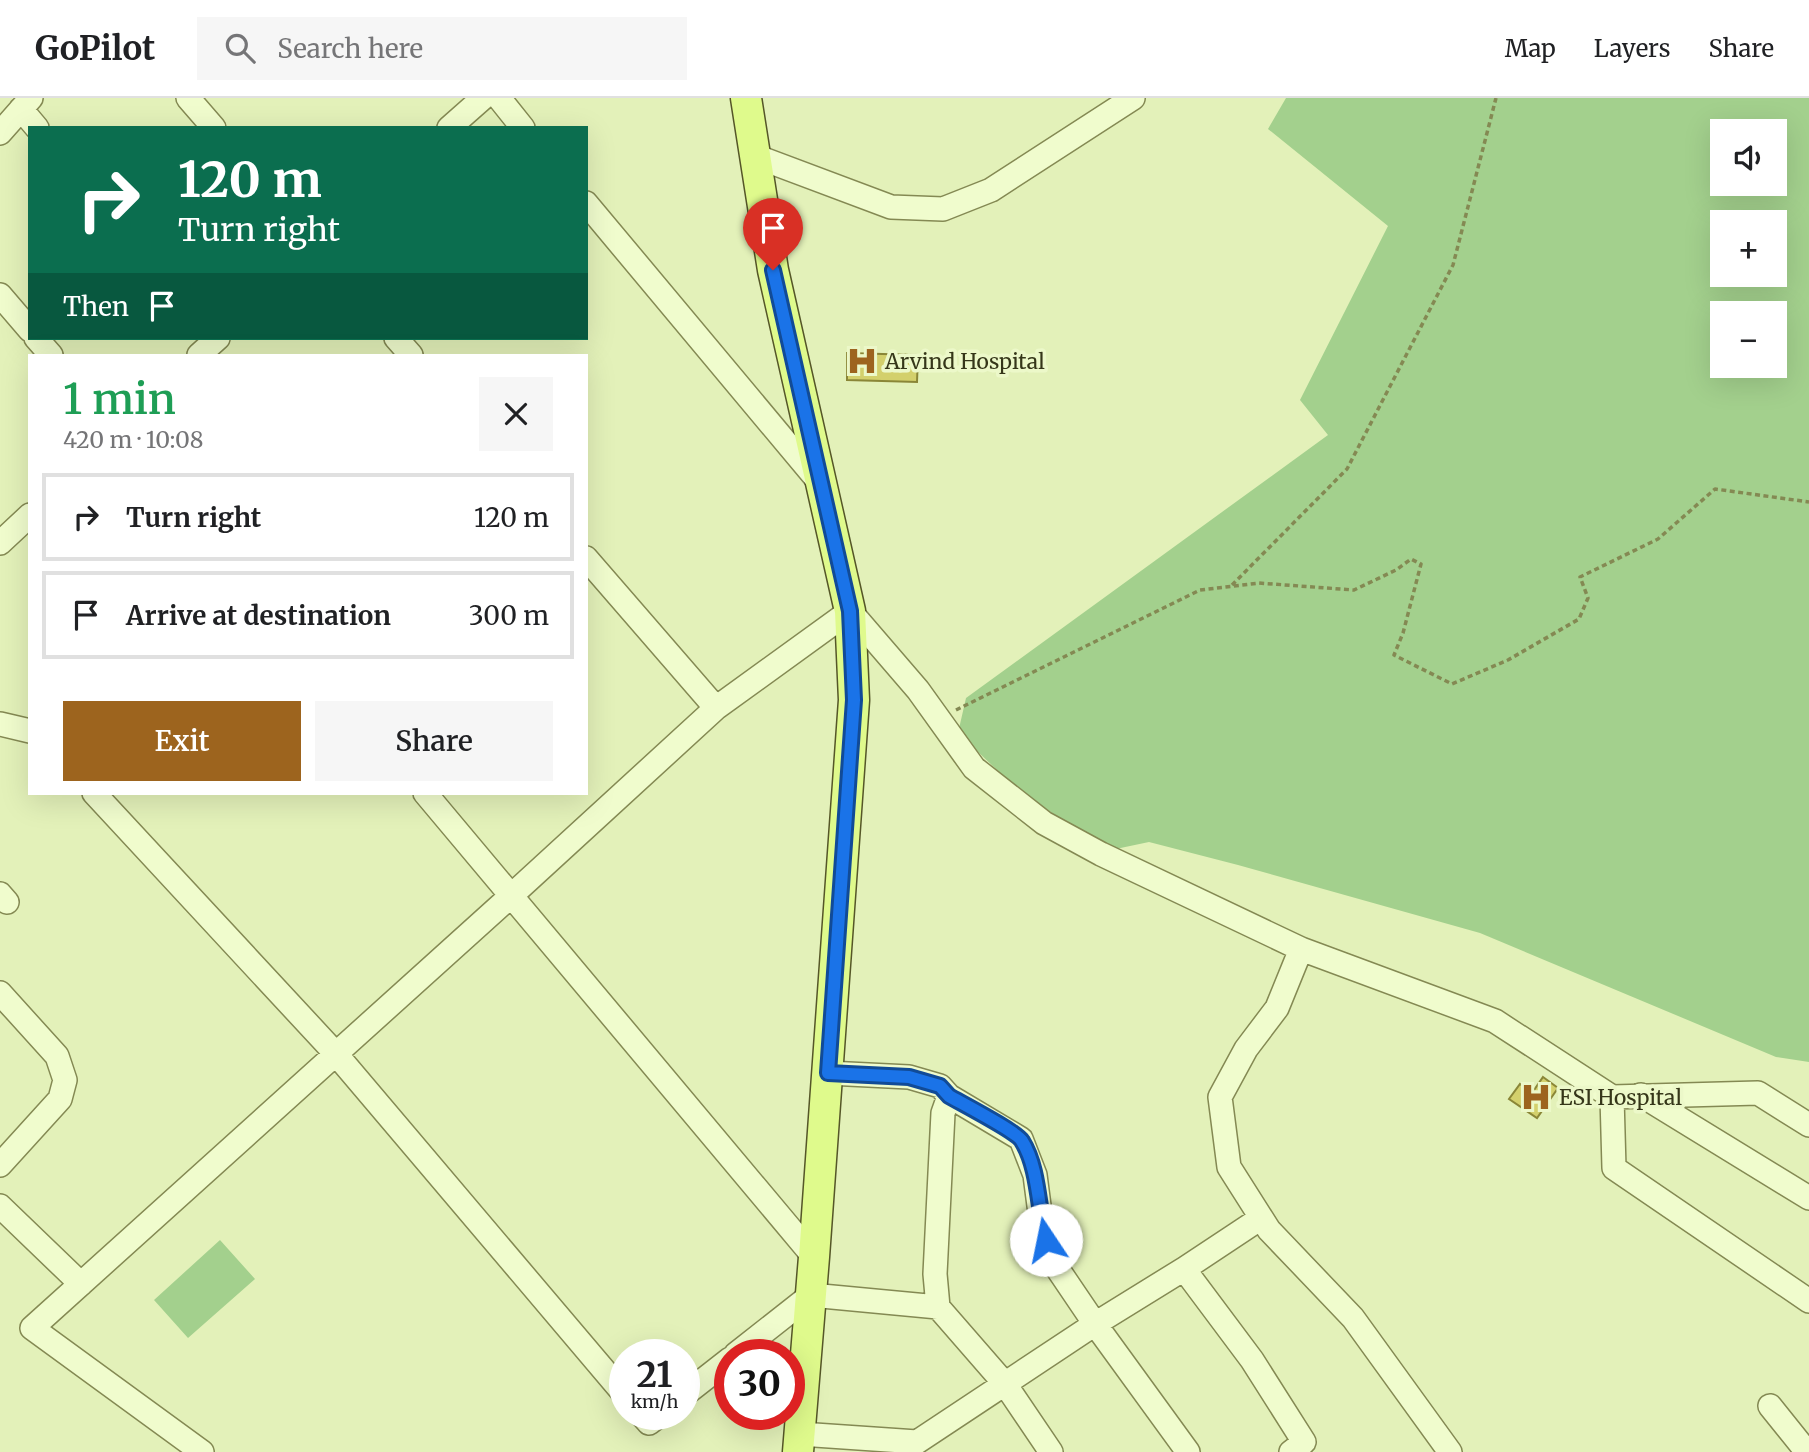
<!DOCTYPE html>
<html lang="en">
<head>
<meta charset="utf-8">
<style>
  :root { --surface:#fff; --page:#f6f6f6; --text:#202124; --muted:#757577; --line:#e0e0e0; --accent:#9d641e }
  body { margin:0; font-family:Merriweather,serif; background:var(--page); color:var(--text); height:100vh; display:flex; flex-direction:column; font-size:26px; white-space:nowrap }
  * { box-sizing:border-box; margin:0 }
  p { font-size:23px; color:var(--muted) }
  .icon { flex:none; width:38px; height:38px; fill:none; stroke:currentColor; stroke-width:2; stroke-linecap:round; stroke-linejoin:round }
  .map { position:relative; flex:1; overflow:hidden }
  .panel { position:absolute; left:28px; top:256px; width:560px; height:441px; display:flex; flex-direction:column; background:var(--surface); border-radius:0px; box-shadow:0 7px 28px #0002 }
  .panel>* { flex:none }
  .guide { position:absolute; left:28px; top:28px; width:560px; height:214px; border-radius:0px; box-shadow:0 7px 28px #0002; background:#0b6e4f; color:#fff; overflow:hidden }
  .fabs { position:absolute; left:1710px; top:21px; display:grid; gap:14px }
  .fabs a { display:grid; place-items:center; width:77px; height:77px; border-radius:0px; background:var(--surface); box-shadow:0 7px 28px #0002; font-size:35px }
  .speed { position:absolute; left:609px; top:1241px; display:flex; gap:14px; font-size:35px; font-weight:700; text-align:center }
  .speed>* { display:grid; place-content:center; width:91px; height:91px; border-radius:50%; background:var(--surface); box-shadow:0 7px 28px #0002; line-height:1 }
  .speed small { font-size:18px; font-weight:400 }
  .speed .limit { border:10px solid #d22; background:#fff; color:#111 }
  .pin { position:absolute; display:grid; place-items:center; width:60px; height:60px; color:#fff; margin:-72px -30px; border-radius:50% 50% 50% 0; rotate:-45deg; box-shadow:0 0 7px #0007 }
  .pin .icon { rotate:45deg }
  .me { position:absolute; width:77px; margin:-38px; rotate:349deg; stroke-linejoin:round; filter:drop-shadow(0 0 5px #0008) }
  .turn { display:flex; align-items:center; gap:24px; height:147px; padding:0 35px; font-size:32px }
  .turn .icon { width:91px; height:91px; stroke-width:2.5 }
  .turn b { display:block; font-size:49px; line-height:60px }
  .then { display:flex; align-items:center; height:66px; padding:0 35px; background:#0003; gap:14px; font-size:26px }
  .round { display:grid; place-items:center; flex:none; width:74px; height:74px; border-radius:0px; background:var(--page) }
  .headline { display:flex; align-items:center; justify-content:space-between; height:119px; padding:0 35px }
  h1 { font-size:42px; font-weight:600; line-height:52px; color:#1e9e55 }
  .button { display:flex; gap:14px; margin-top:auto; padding:14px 35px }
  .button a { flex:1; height:80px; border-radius:0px; background:var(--accent); color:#fff; font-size:28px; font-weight:600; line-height:80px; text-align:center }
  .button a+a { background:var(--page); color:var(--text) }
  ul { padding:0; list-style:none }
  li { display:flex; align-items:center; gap:21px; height:88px; margin:0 14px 10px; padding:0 21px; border:4px solid var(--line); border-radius:0px }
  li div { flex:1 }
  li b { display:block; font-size:26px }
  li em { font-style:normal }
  header { display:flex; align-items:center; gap:42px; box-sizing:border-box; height:98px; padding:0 35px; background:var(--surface); border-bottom:2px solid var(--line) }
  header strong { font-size:33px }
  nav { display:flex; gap:38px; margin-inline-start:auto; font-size:24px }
  .search { width:490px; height:63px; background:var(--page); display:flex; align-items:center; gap:18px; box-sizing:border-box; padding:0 24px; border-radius:0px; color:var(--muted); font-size:26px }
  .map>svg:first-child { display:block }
  .green { fill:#a3d08d; fill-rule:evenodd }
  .building { fill:#d3d06c; stroke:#8a8637; stroke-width:2 }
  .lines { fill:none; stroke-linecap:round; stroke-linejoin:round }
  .minor-casing { stroke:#848953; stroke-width:26 }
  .major-casing { stroke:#555628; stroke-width:33 }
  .path { stroke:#848953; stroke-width:3.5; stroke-dasharray:5 3.5; stroke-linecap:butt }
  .minor { stroke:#f0fccd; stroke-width:23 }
  .major { stroke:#dffa8c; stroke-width:30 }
  .route-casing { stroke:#114b97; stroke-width:18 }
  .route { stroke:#1a73e8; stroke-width:12 }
  .labels { text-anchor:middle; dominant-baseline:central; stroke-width:7; stroke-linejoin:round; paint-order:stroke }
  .poi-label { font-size:21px; fill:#353619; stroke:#ecf8c9; text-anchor:start }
</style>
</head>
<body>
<header>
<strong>GoPilot</strong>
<div class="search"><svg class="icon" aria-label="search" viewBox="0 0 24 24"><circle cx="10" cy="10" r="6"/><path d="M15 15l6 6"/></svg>Search here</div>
<nav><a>Map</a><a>Layers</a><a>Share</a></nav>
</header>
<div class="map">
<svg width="1809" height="1354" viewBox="0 0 1809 1354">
  <rect width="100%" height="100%" fill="#e3f1b9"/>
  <path class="green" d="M1286 0H1809V964L1776 959 1480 835 1238 767 1149 744 1111 752 1058 719 1016 690 958 635 966 600 1328 337 1300 302 1388 128 1268 31ZM1722 33H1774V86H1722ZM1722 124H1774V177H1722ZM1722 215H1774V268H1722Z
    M220 1142 255 1181 188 1240 154 1202Z"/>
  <path class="building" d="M847 255 918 257 917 284 847 282Z
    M1543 979 1558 990 1537 1020 1509 1001 1520 986 1532 995Z"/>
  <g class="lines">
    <g class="minor-casing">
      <path id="minor" d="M188 0 214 30
        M499 0 523 30
        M21 11 37 30
        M449 30 483 0
        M0 35 31 0
        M755 58 891 109 943 111 991 92 1133 0
        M586 105 820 385
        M0 197 30 232
        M36 240 51 257
        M396 240 411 257
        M199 257 218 240
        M0 445 30 417
        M716 610 850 513 918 592 974 670 1044 725 1101 756 1301 851 1277 910 1246 951 1220 999 1229 1069 1269 1132 1353 1220 1450 1354
        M0 626 30 633
        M94 695 336 956 625 1297
        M425 695 814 1159
        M0 796 7 804
        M1301 851 1495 923 1612 999 1758 995 1809 1027
        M0 895 57 958 65 982 60 1001 0 1067
        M828 975 909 979 940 988 949 998 1021 1041 1035 1077 1041 1123 1051 1161 1095 1226 1188 1354
        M1641 997 1809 1100
        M949 998 943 1015 935 1176 938 1209 1005 1286 1051 1354
        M1612 999 1614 1070 1809 1203
        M0 1108 81 1186
        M1184 1171 1261 1120
        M736 1256 811 1197 938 1209
        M684 1297 730 1261
        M1770 1308 1807 1354
        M641 1316 649 1325 661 1316
        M800 1336 917 1344 1095 1226 1184 1171 1252 1262 1304 1344 1291 1354
        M202 1354 32 1230 512 797 716 610 586 460"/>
    </g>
    <g class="major-casing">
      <path id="major" d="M746 0 773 172 850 513 854 602 814 1159 798 1354"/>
    </g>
    <path class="path" d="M1232 487 1347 371 1453 167 1496 0
      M956 612 1200 492 1259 485 1354 492 1396 472 1411 461 1421 466 1403 535 1394 557 1452 586 1508 562 1579 521 1588 500 1580 479 1658 441 1715 391 1809 404"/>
    <use href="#minor" class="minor"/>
    <use href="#major" class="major"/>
  </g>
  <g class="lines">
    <g class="route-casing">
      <path id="route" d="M773 172 850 513 854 602 828 975 909 979 940 988 949 998C961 1005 1017 1034 1022 1043 1039 1070 1038 1111 1046 1142"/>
    </g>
    <use href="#route" class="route"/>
  </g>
  <defs>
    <g id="hospital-bare" transform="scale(2.415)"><path d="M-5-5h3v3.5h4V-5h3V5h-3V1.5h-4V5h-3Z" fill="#9d641e" stroke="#ecf8c9" stroke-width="2.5" paint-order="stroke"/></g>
  </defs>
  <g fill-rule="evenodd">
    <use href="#hospital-bare" x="862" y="263"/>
    <use href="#hospital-bare" x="1536" y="999"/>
  </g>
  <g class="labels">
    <g class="poi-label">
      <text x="885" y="263">Arvind Hospital</text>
      <text x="1559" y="999">ESI Hospital</text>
    </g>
  </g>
</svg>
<div class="fabs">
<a><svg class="icon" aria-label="sound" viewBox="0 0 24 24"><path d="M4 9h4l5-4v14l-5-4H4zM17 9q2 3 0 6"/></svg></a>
<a>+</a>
<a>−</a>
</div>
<div class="speed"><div>21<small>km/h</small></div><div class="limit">30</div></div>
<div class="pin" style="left:773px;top:172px;background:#d93025"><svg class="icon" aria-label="arrive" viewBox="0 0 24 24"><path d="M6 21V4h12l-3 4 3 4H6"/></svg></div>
<svg class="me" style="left:1046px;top:1142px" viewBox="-20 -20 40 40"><circle r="19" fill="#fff"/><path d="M0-13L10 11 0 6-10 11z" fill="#1a73e8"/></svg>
<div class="guide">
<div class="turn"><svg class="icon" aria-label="right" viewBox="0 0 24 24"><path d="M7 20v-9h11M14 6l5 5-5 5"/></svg><div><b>120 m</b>Turn right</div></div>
<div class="then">Then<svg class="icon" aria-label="arrive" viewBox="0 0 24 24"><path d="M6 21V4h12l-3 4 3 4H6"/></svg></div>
</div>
<section class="panel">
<div class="headline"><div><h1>1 min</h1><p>420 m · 10:08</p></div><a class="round"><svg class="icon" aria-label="close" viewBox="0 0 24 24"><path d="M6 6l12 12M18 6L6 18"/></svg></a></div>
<ul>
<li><svg class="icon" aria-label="right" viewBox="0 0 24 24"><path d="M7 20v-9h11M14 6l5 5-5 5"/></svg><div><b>Turn right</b></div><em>120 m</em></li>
<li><svg class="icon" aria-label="arrive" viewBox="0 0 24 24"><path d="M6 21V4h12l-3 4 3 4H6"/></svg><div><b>Arrive at destination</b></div><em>300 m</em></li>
</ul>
<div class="button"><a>Exit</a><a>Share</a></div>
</section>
</div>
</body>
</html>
